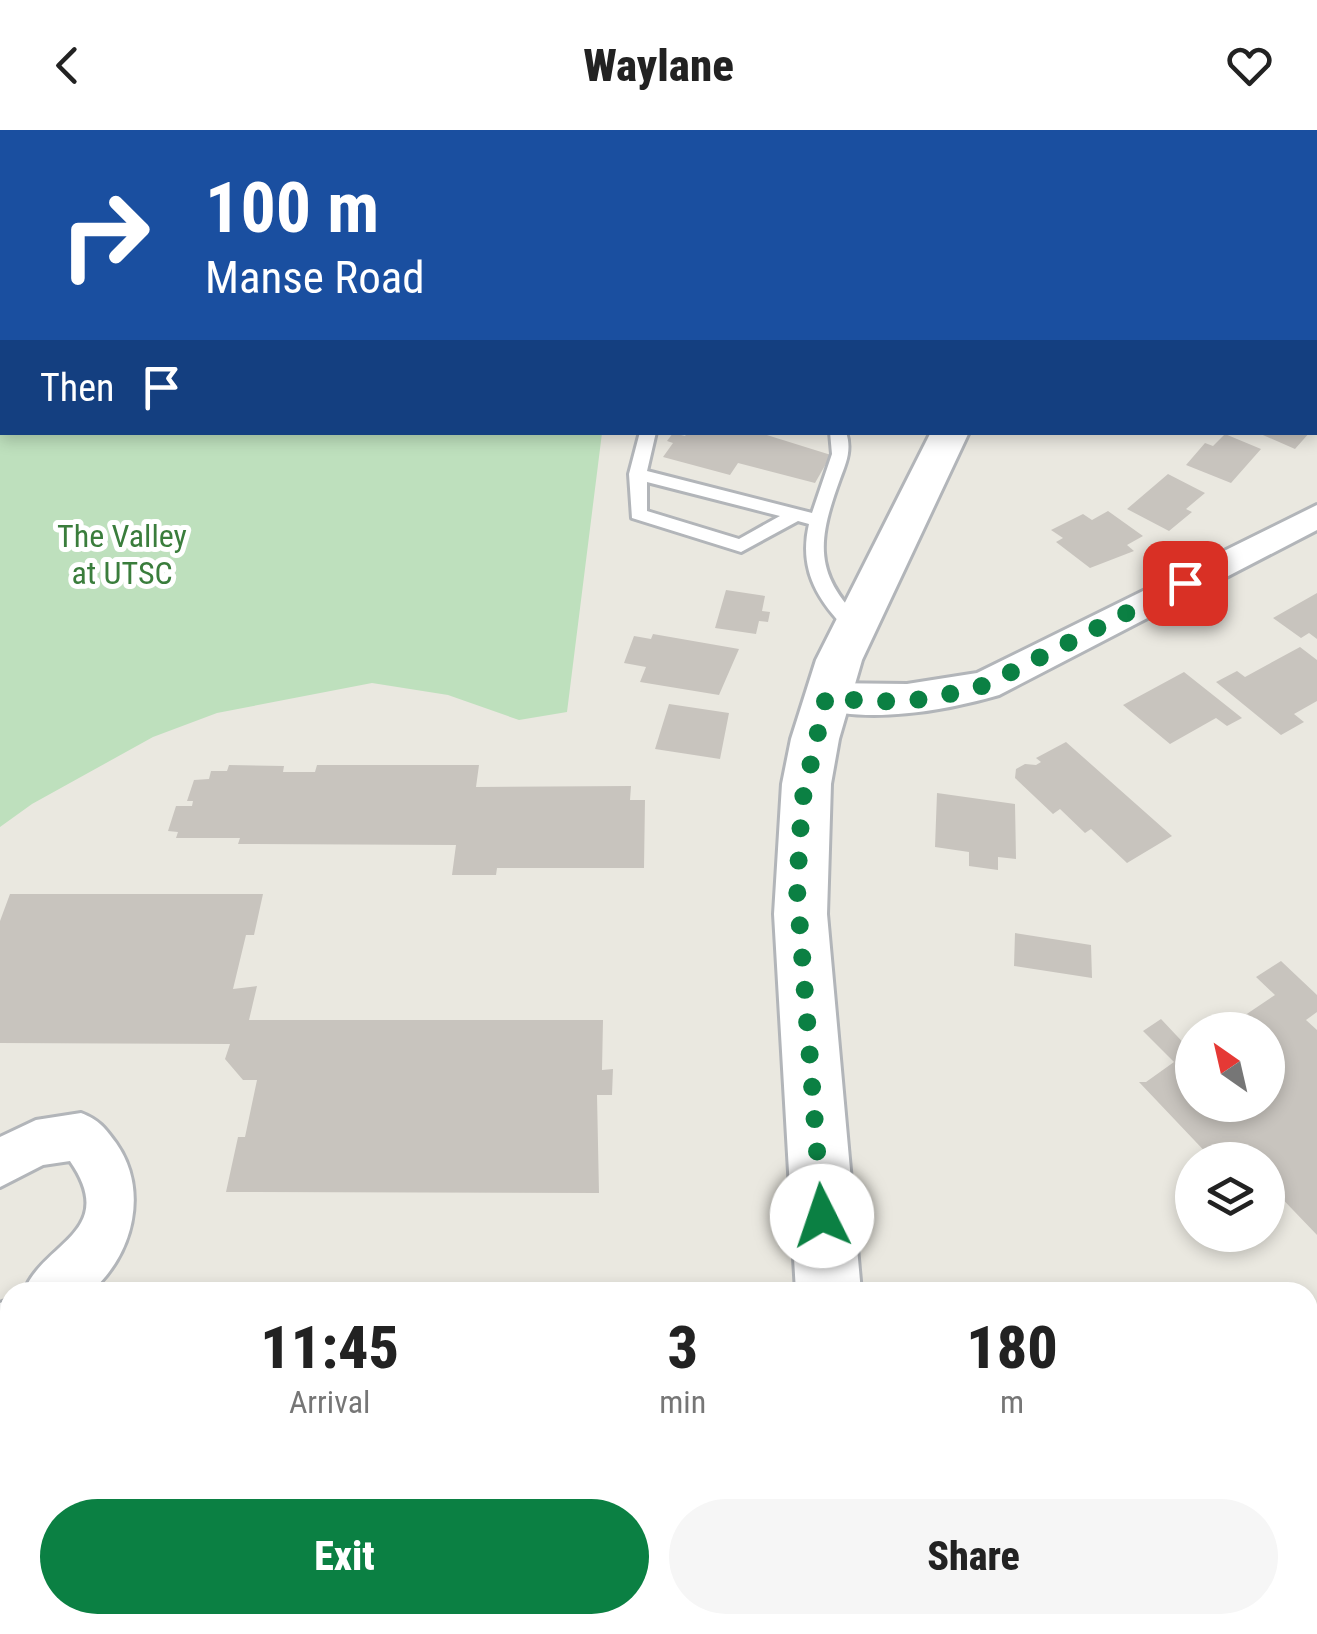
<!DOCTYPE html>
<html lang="en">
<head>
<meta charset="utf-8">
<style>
  :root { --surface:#fff; --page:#f6f6f6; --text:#222; --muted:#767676; --accent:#0b8043 }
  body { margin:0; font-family:"Roboto Condensed",sans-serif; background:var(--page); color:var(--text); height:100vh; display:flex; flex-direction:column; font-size:38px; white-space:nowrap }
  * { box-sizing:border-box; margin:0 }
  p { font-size:32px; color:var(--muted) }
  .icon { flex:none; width:55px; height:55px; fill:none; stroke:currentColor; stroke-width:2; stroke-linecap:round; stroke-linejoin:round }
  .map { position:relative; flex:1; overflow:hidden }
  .panel { position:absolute; left:0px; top:1152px; width:1318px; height:352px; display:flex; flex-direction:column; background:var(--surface); border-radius:30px 30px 0 0; box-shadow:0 5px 15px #0003 }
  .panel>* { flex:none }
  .guide { position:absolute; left:0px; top:0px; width:1318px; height:305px; box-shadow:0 5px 15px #0003; background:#1a4fa0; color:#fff; overflow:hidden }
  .needle { width:65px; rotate:326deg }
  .tools { position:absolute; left:1175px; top:882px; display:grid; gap:20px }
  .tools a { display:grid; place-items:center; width:110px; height:110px; border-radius:50%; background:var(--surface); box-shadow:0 5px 15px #0003; font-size:50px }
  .pin { position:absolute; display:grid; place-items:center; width:85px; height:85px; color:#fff; margin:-42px; border-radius:20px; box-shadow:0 5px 15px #0006 }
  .me { position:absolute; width:110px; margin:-55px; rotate:356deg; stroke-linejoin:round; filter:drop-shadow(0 0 8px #0008) }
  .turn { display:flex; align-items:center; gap:35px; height:210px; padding:0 40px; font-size:45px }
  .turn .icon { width:130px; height:130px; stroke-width:2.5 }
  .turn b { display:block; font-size:70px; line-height:85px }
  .then { display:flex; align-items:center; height:95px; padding:0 40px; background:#0003; gap:20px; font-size:38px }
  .eta { display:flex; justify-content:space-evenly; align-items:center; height:170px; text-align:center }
  .eta b { font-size:60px; font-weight:800; line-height:70px }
  .cta { display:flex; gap:20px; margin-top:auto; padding:20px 40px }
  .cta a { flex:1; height:115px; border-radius:60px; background:var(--accent); color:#fff; font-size:40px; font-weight:800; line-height:115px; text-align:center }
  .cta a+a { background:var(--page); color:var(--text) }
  header { display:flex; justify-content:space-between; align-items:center; height:130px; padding:0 40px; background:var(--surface); font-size:45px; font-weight:800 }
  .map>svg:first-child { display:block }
  .commercial { fill:#faf1d5 }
  .green { fill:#bee0bd }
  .building { fill:#c8c4be }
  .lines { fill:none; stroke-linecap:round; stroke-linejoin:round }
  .service-casing { stroke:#b2b5b9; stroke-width:6 }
  .minor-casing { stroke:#b2b5b9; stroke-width:6 }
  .tertiary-casing { stroke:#b2b5b9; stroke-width:6 }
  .service { fill:#fff; fill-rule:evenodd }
  .minor { fill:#fff; fill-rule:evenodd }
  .tertiary { fill:#fff; fill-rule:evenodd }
  .route { stroke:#0b8043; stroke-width:18; stroke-dasharray:0 32.4 }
  .labels { text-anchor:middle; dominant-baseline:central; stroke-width:10; stroke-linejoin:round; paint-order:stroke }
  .park-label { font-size:32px; fill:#3a7d3c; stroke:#fff }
</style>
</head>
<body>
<header><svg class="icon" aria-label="back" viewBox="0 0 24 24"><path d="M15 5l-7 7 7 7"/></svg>Waylane<svg class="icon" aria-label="heart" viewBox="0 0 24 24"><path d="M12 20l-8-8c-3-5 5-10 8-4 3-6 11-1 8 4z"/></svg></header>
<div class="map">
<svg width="1317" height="1504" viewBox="0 0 1317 1504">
  <rect width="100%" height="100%" fill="#eae8e0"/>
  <path class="commercial" d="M1308 1288 1317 1290V1504H902L901 1495H1308Z"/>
  <path class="green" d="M0 0H1317V59L1315 2H2V302L602 303 567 582 519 590 448 565 372 553 217 583 153 607 32 674 0 697Z"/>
  <path class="building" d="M688 302H757L831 325 815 353 738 333 730 345 663 327 673 313 667 311 673 303 685 306Z
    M1256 302H1310L1295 319Z
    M1225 304 1261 319 1231 353 1186 335 1205 313 1213 316Z
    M1168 344 1205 363 1186 379 1192 382 1169 401 1127 379Z
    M1108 381 1143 406 1127 415 1134 421 1090 438 1056 412 1063 408 1051 400 1083 384 1092 390Z
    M726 460 765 466 762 481 770 482 768 492 759 491 756 504 715 498Z
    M1317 463V509L1309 503 1301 508 1273 488Z
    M653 504 739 519 719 565 640 552 646 537 624 533 634 506 651 509Z
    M1300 517 1317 530V571L1294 584 1304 592 1281 605 1216 552 1237 541 1245 547Z
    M1184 542 1242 588 1227 596 1216 588 1170 614 1123 575Z
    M669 574 729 583 720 629 655 619Z
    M1066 612 1172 706 1127 733 1091 699 1085 703 1060 679 1053 684 1015 648 1016 639 1025 634 1036 635 1041 632 1036 628Z
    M229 635 284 636 283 642H315L317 635H479L476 657 631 656 630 670H645L644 738H497L496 745H452L456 715 238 714 240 708H176L178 702 168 701 176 676H192L193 671H187L194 650 209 649 211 641H227Z
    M937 663 1015 674 1016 729 998 727V740L969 736V722L935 717Z
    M10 764H263L254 805H246L233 859 257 856 249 890H603L602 940 613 939 612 965H597L599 1063 226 1062 238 1007H245L257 950H243L225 929 230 914 0 913V791Z
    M1015 803 1091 815 1092 848 1014 836Z
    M1281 831 1317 865V882L1306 890 1317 900V1105L1268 1054V1030H1213L1139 952H1146L1174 932 1143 901 1161 889 1192 922V975H1268V900H1223L1275 865 1256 847Z"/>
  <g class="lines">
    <g class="service-casing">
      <path id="service" d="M640 302H656L647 341 812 383 832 324 830 302H846C852 320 846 333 840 349 819 407 812 442 859 488V498H845C815 467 799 437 809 394L798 391 741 422 632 388 629 344ZM647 352 780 386 739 409 647 381Z"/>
    </g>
    <g class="minor-casing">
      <path id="minor" d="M1317 375V400L999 565C944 581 869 594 813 577L807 567 813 557 826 553 907 554 977 543Z
        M81 983C99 990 105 998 116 1013 150 1061 132 1127 90 1162H24C42 1112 120 1103 70 1031L43 1035 0 1057V1007L36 990Z
        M10 1169V1227L0 1231V1173Z
        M1308 1199 1317 1201V1255L1308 1253Z"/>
    </g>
    <g class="tertiary-casing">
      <path id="tertiary" d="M931 302H969L862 530 839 609 831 654 827 784 861 1162H796L774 784 782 654 791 609 816 530Z
        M820 1495H896L897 1504H821Z"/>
    </g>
    <use href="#service" class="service"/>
    <use href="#minor" class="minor"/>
    <use href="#tertiary" class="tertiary"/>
  </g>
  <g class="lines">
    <path class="route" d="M822 1086 797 759 802 672 826 567 874 572 929 569 986 555 1185 453"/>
  </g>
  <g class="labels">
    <g class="park-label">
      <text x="122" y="406">The Valley<tspan x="122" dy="37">at UTSC</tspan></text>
    </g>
  </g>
</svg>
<div class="tools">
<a><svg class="needle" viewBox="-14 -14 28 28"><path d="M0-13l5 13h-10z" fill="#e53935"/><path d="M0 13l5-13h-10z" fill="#767676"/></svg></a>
<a><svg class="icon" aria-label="layers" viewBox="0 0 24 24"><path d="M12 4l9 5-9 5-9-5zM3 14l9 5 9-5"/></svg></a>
</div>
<div class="pin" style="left:1185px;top:453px;background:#d93025"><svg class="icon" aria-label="arrive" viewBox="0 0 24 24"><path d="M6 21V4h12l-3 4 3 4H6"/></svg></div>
<svg class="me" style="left:822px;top:1086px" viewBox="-20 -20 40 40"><circle r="19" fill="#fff"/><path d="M0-13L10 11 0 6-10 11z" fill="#0b8043"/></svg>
<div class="guide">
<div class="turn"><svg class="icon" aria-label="right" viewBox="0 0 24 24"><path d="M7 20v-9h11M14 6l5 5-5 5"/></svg><div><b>100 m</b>Manse Road</div></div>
<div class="then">Then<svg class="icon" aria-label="arrive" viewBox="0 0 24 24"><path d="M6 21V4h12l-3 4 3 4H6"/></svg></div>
</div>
<section class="panel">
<div class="eta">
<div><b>11:45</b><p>Arrival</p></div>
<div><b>3</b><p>min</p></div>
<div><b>180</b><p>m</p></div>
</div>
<div class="cta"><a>Exit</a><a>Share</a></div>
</section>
</div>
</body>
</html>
